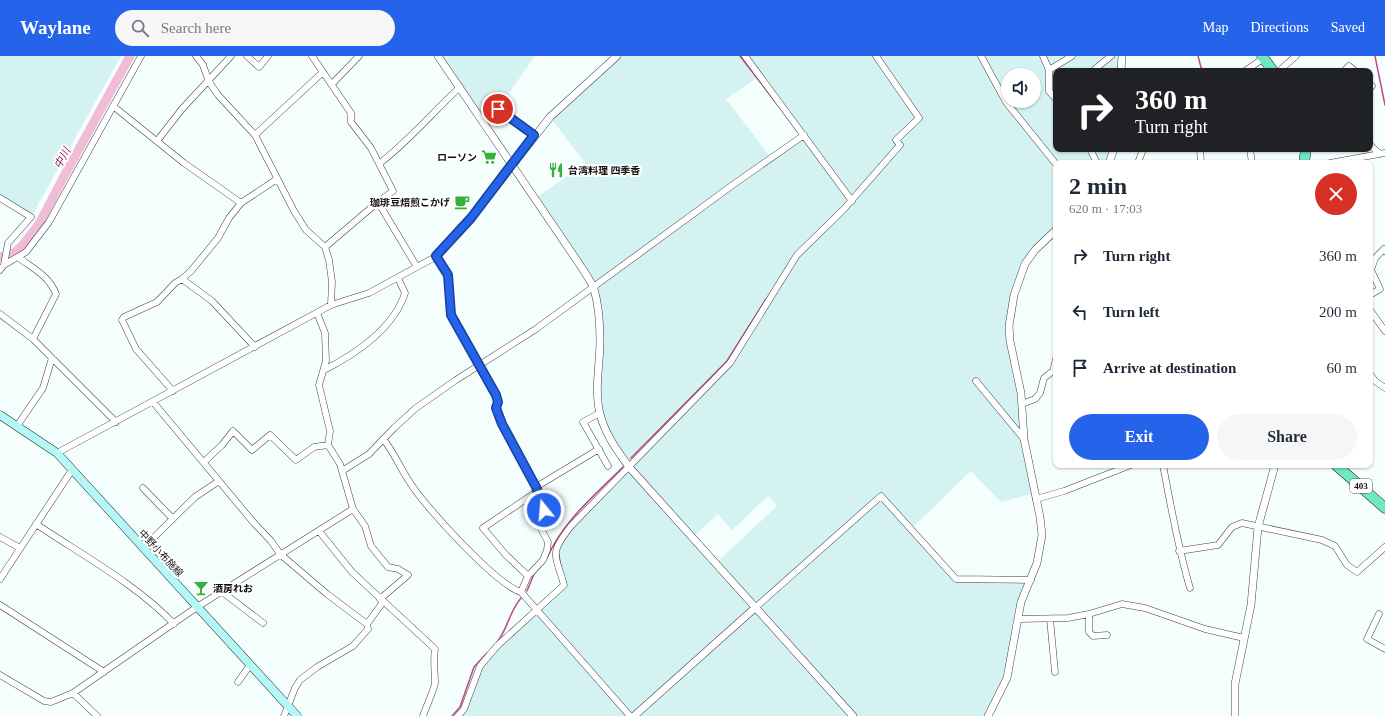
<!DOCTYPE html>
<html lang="en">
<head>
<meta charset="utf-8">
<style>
  :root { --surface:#fff; --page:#f6f6f7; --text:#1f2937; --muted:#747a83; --accent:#2563eb }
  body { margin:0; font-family:"Times New Roman","Noto Sans JP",serif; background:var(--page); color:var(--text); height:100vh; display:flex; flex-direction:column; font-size:15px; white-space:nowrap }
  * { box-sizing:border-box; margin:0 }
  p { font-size:13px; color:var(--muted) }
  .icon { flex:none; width:22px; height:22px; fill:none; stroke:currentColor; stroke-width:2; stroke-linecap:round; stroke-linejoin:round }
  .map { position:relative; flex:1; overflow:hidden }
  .side { position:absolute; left:1053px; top:104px; width:320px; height:308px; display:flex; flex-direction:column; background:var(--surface); border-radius:8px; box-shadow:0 1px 3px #0004 }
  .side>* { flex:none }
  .hud { position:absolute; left:1053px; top:12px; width:320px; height:84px; border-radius:8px; box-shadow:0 1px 3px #0004; background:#202124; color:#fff; overflow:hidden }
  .controls { position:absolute; left:1001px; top:12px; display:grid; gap:8px }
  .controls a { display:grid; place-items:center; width:40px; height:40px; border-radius:50%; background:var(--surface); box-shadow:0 1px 3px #0004; font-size:20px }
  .pin { position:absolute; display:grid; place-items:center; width:34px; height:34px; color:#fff; margin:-17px; border:2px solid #fff; border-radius:50%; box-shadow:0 1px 4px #0007 }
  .me { position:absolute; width:44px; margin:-22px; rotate:343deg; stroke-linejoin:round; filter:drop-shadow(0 0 3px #0008) }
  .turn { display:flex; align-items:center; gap:14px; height:84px; padding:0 16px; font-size:18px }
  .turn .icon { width:52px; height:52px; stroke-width:2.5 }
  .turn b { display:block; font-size:28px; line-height:34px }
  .round { display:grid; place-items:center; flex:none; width:42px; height:42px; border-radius:21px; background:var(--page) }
  .overview { display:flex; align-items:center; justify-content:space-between; height:68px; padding:0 16px }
  h1 { font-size:24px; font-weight:600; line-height:30px }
  .action { display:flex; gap:8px; margin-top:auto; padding:8px 16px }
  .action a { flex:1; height:46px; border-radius:24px; background:var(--accent); color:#fff; font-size:16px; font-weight:600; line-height:46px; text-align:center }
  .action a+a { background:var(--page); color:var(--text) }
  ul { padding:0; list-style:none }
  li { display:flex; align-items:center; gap:12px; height:56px; padding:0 16px }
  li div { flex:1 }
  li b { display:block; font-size:15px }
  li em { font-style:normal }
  header { display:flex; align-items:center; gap:24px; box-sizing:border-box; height:56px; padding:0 20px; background:var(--accent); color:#fff }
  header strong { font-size:19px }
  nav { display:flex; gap:22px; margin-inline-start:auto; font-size:14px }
  .search { width:280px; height:36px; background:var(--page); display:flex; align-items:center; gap:10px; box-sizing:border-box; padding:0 14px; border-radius:22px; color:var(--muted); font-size:15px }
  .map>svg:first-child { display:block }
  .farmland { fill:#d4f2f2; fill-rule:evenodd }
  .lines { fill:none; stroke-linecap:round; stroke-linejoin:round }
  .stream { stroke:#c04a86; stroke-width:1.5 }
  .river { stroke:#f0bcd8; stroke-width:9 }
  .minor-casing { stroke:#424242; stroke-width:7 }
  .tertiary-casing { stroke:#424242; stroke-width:8 }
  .secondary-casing { stroke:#313131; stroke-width:9 }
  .trunk-casing { stroke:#202020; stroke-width:11 }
  .minor { stroke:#fff; stroke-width:6 }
  .tertiary { stroke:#fff; stroke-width:7 }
  .secondary { stroke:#b4f7f6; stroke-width:8 }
  .trunk { stroke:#6ee8c3; stroke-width:10 }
  .route-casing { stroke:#184099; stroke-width:10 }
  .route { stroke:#2563eb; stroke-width:7 }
  .labels { text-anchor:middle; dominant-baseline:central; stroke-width:4; stroke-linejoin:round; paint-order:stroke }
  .shield { fill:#fff; stroke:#575757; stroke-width:1 }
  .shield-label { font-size:9px; font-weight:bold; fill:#0f0f0f }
  .poi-label { font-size:10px; font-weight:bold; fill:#0f0f0f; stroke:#fff; text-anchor:end }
  .street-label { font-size:10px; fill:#0f0f0f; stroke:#fff }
  .water-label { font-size:11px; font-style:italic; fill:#96245a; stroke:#fff }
</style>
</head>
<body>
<header>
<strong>Waylane</strong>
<div class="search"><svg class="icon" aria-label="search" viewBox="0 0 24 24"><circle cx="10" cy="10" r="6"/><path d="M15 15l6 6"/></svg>Search here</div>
<nav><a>Map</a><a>Directions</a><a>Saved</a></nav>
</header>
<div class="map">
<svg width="1385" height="660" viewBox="0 0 1385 660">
  <rect width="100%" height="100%" fill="#f3fefd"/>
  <path class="farmland" d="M0 0H121L31 161 0 142Z
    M438 0H535L486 70Z
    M617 0H1118L1121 4V15H1056V93H1114L1109 107H1056V174L1025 208 1009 270 1035 437 1001 446 971 415 911 473 956 523 1031 524 1021 546 1007 622 988 660H458L480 610 564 529 555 497 558 488 629 411 600 357V285L593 232 535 143 585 107 550 61ZM1008 19H1034V45H1008ZM760 20 804 79 771 102 726 43ZM768 440 777 450 716 507 693 481 718 458 732 474Z"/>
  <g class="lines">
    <path class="stream" d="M740 0 777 48
      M1198 0 1202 15
      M1375 0 1385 49
      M631 402 727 305 766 243
      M547 502C563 465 595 439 623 411
      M527 535 534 518 545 505
      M497 586C507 575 509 556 521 542
      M452 660 460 651 474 611 487 597"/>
    <path class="river" d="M0 201 14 197 22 190 39 168 62 124 130 0"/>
    <g class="minor-casing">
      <path id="minor" d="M196 0 203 9 209 26 218 39 255 79 294 155 306 174 325 191 329 204 332 226 331 249
        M247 0 259 11 268 0
        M312 0 351 57V66L371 92 393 135 378 146 417 211
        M745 0 852 145
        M981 0 1006 46 1056 108
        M1043 0 1049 14V35L1056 43
        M1095 13 1111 0
        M1049 14 1072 0
        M1245 15 1264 2
        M1279 15 1296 0
        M1344 15 1349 10 1355 15
        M332 28 359 0
        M1370 29 1372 30 1370 32
        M113 50 184 107 241 147
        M498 53 534 79
        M255 79 323 16
        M157 85 182 53 231 0
        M1370 89 1380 98
        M1090 93 1097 107
        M1200 93 1201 107
        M1250 93 1252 107
        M380 107C409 85 433 56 460 31
        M1138 107 1143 93
        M1330 107 1385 97
        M0 142 31 161 8 187 4 209
        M325 191 378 146
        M19 202C34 213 49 220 56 238L33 283
        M0 214 4 209 26 196 49 166 141 0
        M1370 239 1380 233 1371 214 1375 202 1384 193 1385 195
        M1370 254 1385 275
        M317 257 325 277 326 305 319 329 330 375 328 389 340 408 353 453 365 470 371 490 388 511 398 513 408 519 380 543
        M0 258 33 283 116 366
        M255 291 212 245 182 223 191 215 218 182 229 162 241 147 277 123
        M324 314C356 298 394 272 405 237L398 222
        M1370 318 1375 325 1385 332
        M976 325 1024 383
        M173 335 136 293 122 264 124 261 157 246 175 227 182 223
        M153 346 254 467 271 485 280 498 327 538 367 568
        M1022 348 1035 343 1040 337 1044 322 1053 315 1056 303
        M600 357 583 366 608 410
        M17 370 43 332 52 302
        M384 384C395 398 401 414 411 428 425 451 498 530 521 536
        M57 397 331 249 369 237 437 200 448 219 451 259 496 339 498 346 496 352 502 368 536 431 544 454 536 463 548 486 547 494 543 504 528 520 521 536 630 660
        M204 406 222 389 233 375 252 394 270 379 296 404 314 391 328 389
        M1163 409C1171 451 1178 492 1190 532
        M342 415 369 398 394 372 416 352 456 324 536 273 734 128 804 79
        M536 431 599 393
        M143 432 173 463
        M1036 443 1064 435 1131 409
        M36 468C79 497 139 530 174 568
        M319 475 352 516 435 593C433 605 435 615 435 627 435 631 425 654 423 660
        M0 481 20 492
        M143 492 195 441 219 425
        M1179 495 1218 489 1232 471 1242 467 1322 484 1335 490 1347 509 1357 516 1385 491
        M528 520 505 498 483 472 538 435
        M0 523 72 414
        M221 535 263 567
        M0 549 104 616
        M756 551 881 440 956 523 1031 524
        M1089 558 1122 548 1145 552 1205 573 1244 582
        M1379 558 1367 583 1385 593
        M1019 563 1068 562 1089 558V576L1093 580 1107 579
        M1050 563 1055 616
        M0 619 44 645 51 646 73 637 197 551 353 453
        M238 626 250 609
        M73 637 97 660
        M284 660 295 632 300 624 317 611 353 590 368 573 367 568 383 546
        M458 660 464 653 480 610 497 590 564 529C555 497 549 498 571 470L730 307 797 199 844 153 900 89 896 84 919 62 876 0"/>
    </g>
    <g class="tertiary-casing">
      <path id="tertiary" d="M438 0 580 209C585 217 591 225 594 233 599 250 600 268 600 285 600 309 594 333 600 358 605 378 617 394 629 411L853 660
        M1121 15 1122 0
        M1109 107 1114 93
        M437 200 471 162 550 61 617 0
        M634 660 756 551
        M988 660 1007 622 1021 546 1037 507 1042 479 1040 461 1024 383 1021 337 1010 285 1009 270 1014 239 1025 208 1035 194 1056 174
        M1235 660V628L1251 549 1258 471 1275 409"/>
    </g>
    <g class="secondary-casing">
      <path id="secondary" d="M0 359 57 397 297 660"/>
    </g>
    <g class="trunk-casing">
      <path id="trunk" d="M1262 0 1273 15
        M1304 107 1306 93
        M1336 409 1385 452"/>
    </g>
    <use href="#minor" class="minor"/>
    <use href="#tertiary" class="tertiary"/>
    <use href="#secondary" class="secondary"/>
    <use href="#trunk" class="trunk"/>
  </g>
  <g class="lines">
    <g class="route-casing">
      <path id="route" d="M498 53 534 79 471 162 436 200 448 219 451 259 496 339 498 346 496 352 502 368 536 431 544 454"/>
    </g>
    <use href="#route" class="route"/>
  </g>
  <defs>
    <g id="supermarket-bare" transform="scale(1.2)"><path d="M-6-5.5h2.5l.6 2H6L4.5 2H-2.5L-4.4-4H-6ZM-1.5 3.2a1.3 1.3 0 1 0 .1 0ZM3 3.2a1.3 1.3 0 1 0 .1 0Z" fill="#34b23a" stroke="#fff" stroke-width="2.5" paint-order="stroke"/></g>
    <g id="restaurant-bare" transform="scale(1.2)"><path d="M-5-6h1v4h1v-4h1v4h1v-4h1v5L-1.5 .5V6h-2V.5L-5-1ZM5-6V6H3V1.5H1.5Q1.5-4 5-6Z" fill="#34b23a" stroke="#fff" stroke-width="2.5" paint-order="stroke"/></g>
    <g id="cafe-bare" transform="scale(1.2)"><path d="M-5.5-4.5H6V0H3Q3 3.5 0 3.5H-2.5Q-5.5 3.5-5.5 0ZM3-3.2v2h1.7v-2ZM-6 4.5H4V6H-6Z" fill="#34b23a" stroke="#fff" stroke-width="2.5" paint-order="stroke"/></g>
    <g id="bar-bare" transform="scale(1.2)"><path d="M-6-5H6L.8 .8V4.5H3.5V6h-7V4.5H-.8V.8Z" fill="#34b23a" stroke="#fff" stroke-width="2.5" paint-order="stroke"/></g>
  </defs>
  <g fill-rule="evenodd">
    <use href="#supermarket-bare" x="489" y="101"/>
    <use href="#restaurant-bare" x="556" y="114"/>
    <use href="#cafe-bare" x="462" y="146"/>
    <use href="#bar-bare" x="201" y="532"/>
  </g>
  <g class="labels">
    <rect class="shield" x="1350" y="423" width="22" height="14" rx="3"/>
    <g class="shield-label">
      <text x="1361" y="430">403</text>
    </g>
    <g class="poi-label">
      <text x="477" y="101">ローソン</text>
      <text x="568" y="114" text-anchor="start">台湾料理 四季香</text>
      <text x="450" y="146">珈琲豆焙煎こかげ</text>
      <text x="213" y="532" text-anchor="start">酒房れお</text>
    </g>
    <g class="street-label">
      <text transform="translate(161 497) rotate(47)">中野小布施線</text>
    </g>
    <g class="water-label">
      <text transform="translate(62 102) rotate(-62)">中川</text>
    </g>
  </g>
</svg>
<div class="controls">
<a><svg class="icon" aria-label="sound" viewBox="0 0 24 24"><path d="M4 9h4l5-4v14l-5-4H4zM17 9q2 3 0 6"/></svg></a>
</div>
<div class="pin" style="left:498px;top:53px;background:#d93025"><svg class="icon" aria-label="arrive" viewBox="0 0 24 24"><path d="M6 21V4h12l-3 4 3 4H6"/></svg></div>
<svg class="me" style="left:544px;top:454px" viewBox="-20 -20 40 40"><circle r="17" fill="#2563eb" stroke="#fff" stroke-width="3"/><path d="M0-11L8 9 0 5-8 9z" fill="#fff"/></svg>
<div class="hud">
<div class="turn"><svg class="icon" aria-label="right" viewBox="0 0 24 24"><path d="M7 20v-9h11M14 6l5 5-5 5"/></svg><div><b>360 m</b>Turn right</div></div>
</div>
<section class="side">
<div class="overview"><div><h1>2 min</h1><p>620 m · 17:03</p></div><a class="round" style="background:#d93025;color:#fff"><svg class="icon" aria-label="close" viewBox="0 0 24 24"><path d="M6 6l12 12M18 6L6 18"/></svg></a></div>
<ul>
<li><svg class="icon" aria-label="right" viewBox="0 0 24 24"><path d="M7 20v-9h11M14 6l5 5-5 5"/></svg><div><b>Turn right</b></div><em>360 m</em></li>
<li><svg class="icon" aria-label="left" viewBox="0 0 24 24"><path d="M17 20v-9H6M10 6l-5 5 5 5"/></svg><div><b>Turn left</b></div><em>200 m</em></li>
<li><svg class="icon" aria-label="arrive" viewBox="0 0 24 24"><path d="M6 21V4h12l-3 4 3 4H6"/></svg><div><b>Arrive at destination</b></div><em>60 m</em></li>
</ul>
<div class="action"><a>Exit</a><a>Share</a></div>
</section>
</div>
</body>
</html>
